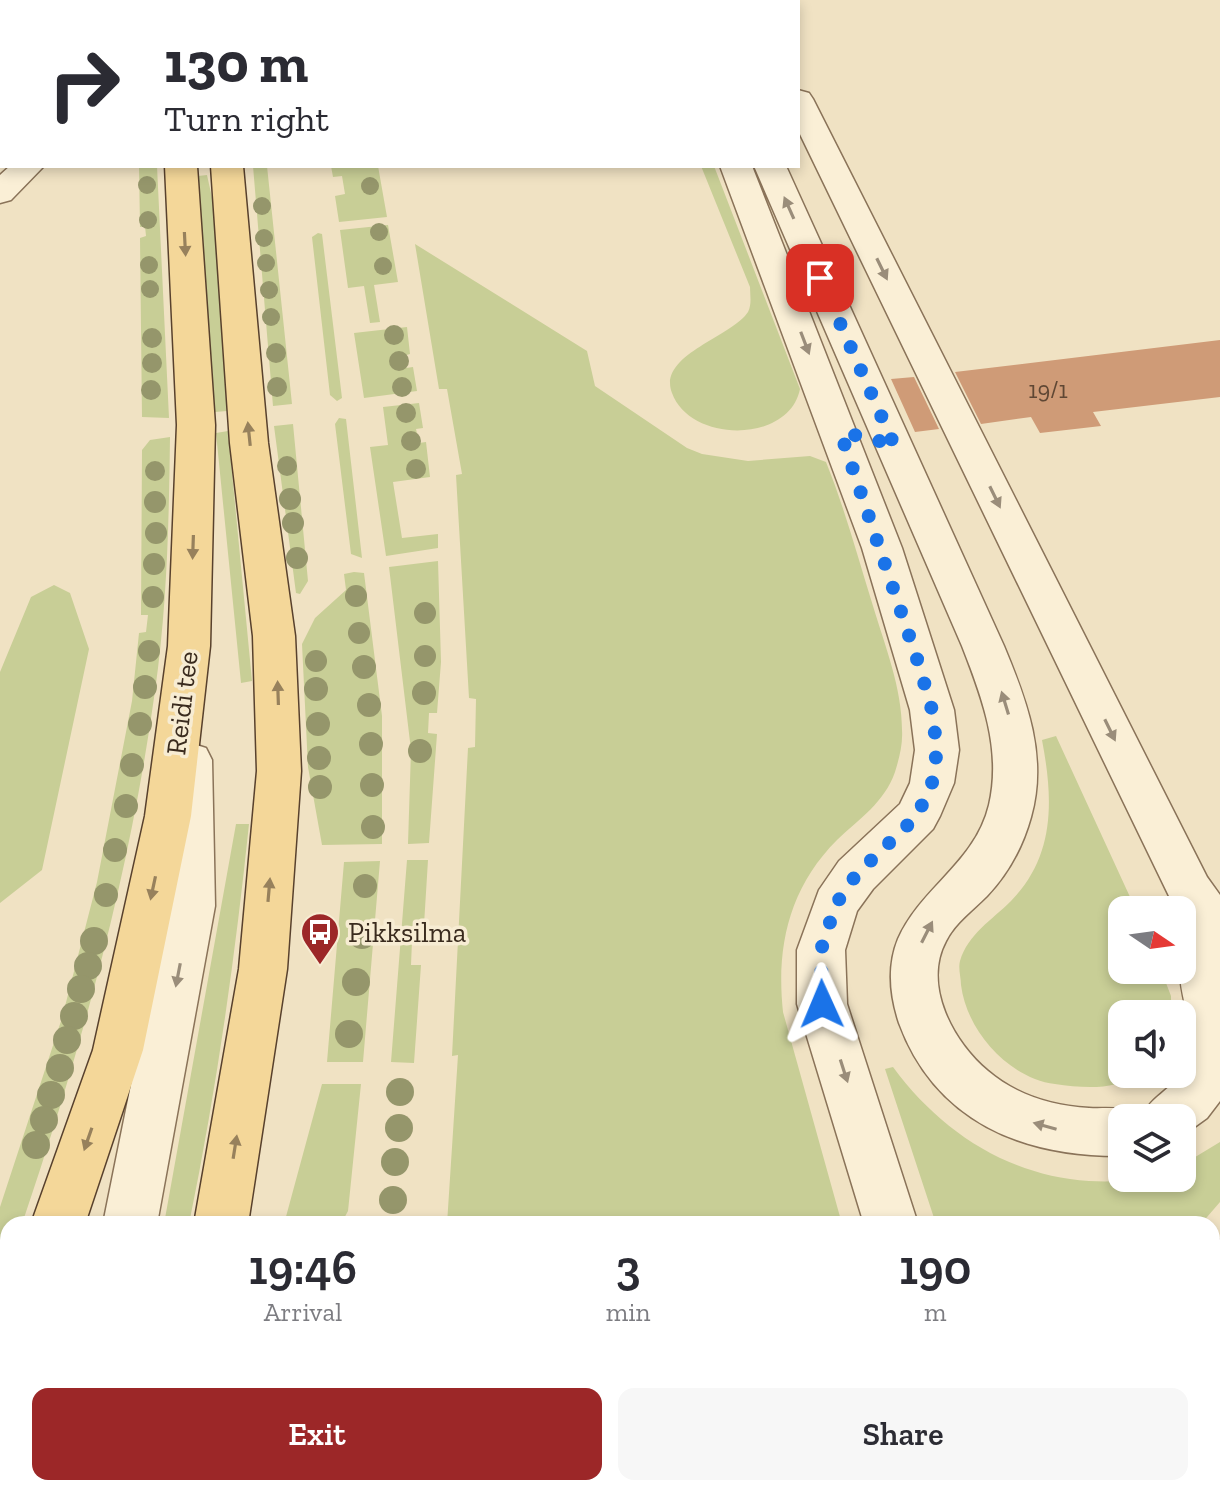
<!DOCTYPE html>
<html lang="en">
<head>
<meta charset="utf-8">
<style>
  :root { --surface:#fff; --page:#f7f7f7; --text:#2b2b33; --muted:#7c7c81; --accent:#9c2728 }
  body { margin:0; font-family:"Zilla Slab",serif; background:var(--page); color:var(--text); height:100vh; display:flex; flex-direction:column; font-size:30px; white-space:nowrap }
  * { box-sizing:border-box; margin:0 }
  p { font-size:26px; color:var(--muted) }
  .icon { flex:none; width:44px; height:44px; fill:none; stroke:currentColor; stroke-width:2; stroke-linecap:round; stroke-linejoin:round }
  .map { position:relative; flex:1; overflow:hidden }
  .side { position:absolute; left:0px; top:1216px; width:1220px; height:280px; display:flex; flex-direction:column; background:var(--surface); border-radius:24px 24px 0 0; box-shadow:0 4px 12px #0003 }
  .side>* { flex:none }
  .banner { position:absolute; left:0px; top:0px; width:800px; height:168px; box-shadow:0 4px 12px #0003; background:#fff; color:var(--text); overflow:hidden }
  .needle { width:52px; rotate:103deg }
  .buttons { position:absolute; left:1108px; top:896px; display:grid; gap:16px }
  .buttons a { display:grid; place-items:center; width:88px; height:88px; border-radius:16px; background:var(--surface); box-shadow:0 4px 12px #0003; font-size:40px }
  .pin { position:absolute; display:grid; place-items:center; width:68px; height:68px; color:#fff; margin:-34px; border-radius:16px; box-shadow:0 4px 12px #0006 }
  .me { position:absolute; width:88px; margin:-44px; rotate:359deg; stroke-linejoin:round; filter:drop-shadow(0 0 6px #0008) }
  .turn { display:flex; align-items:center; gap:28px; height:168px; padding:0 32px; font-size:36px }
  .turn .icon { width:104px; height:104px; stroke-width:2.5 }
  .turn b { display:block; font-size:56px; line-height:68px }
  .eta { display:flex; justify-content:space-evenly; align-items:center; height:136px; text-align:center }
  .eta b { font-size:48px; font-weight:600; line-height:56px }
  .primary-button { display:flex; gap:16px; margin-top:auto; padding:16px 32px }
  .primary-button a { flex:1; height:92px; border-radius:16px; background:var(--accent); color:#fff; font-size:32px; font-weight:600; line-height:92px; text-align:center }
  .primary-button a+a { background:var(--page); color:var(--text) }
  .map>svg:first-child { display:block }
  .green { fill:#c8ce96 }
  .building { fill:#cf9b77 }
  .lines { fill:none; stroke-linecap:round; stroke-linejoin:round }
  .minor-tunnel { stroke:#ccbda2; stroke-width:53; stroke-dasharray:53 26; stroke-linecap:butt }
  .minor-casing { stroke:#8a7359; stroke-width:3 }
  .major-casing { stroke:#58412d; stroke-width:3 }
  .minor { fill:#faefd6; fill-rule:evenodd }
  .major { fill:#f4d799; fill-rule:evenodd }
  .tree { fill:#95966b }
  .oneway { fill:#9a8d7a }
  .oneway2 { fill:#97815c }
  .route { stroke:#1a73e8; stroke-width:14; stroke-dasharray:0 25.2 }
  .labels { text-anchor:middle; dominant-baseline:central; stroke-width:7; stroke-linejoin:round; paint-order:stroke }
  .number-label { font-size:24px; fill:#5f4734 }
  .street-label { font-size:28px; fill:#3a2b1e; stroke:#f7ecd3 }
  .poi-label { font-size:28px; fill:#3a2b1e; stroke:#f7ecd3; text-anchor:start }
</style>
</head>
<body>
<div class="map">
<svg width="1220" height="1496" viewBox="0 0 1220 1496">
  <rect width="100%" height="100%" fill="#f0e2c3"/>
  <path class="green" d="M139 166H157L169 418 142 417 140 238 146 236 145 226 140 227Z
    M253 166H267L292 404 273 406Z
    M331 166H378L387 217 339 222 335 196 345 194 342 176 333 177Z
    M701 166H714L800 389C789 444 690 443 672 393 657 355 732 337 748 312 752 304 750 295 750 287Z
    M207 175 213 202 227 411 215 412 198 176Z
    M388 225 398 282 374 285 380 322 370 323 364 286 348 288 340 230Z
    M318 233 322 234 342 398 337 401 330 395 312 237Z
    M415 244 587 351 595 386 687 448 702 454 748 461 810 456 826 462C845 509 858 558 873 606 885 646 902 688 902 730 903 744 899 759 895 772 884 803 860 818 837 840 789 888 776 947 783 1012L842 1224H447L458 1055 452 1056 468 748 475 747 476 699 469 698 456 475 462 474 447 389H439Z
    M407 327 410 354 403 356 406 368 413 367 417 391 364 398 354 333Z
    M419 403 423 428 416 429 419 443 426 442 430 477 393 482 402 538 438 534V548L386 556 370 447 388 445 383 407Z
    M339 418 346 419 362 558 351 554 335 424Z
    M293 424 308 581 300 594 296 593 274 426Z
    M228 431 252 681 241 683 216 433Z
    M170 437C169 522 167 607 155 691 130 873 81 1050 22 1224H8V1264L0 1288V1207L62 1018 97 882 132 701 139 633 146 632 148 615H141L142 450 150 440Z
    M438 561 441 662 437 713H429L428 733 437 734 429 843 408 844 411 750 389 567Z
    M354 572 364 573 382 716V844L322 845 308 767 302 644 315 618 346 590 344 574Z
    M54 585 70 593 89 649 42 870 0 903V672L31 597Z
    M1056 736 1136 910H1122V970H1161L1171 996V1014H1122V1074H1138C1115 1091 1083 1088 1055 1084 1009 1078 967 1032 961 985 961 978 958 968 960 961 968 934 992 920 1011 901 1056 855 1053 798 1042 740Z
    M236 824H249C235 959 216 1092 189 1224H164Z
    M407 860H428L423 941H412L411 965H421L414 1063 391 1062Z
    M380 861 363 1062H327L344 862Z
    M893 1067C940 1131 1008 1176 1089 1181 1120 1183 1151 1178 1182 1178V1165L1220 1142V1202L1201 1224H936L885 1069Z
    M322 1084H361L348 1211 341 1224H284Z"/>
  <path class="building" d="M1220 340V397L1093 412 1101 426 1040 433 1031 417 981 424 955 372Z
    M914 377 939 429 915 432 891 379Z"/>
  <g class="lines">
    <path class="minor-tunnel" d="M1212 1379 1220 1373
      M1212 1440 1220 1434
      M1212 1496 1220 1490"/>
    <g class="minor-casing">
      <path id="minor" d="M681 0H709L710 2H682Z
        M735 0H763L764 2H736Z
        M0 30 2 31V49L0 48Z
        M798 90 809 93 813 99 1207 877 1220 895V1101L1207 1118 1182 1136V1118H1122V1156C1022 1157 935 1121 899 1023 890 996 887 966 898 939 921 887 975 863 989 805 1002 750 982 697 962 646L754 166H786L1004 646C1027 701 1048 757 1031 817 1023 846 1008 874 987 896 973 910 955 923 946 941 922 986 954 1043 988 1071 1016 1095 1053 1106 1089 1108 1108 1109 1126 1105 1141 1117 1151 1097 1170 1090 1182 1073 1204 1043 1179 1003 1180 970 1181 953 1182 930 1182 910H1171L1169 896 798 130Z
        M10 166H44L11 200 0 203V175Z
        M720 166H752L902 548 954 710 959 750 954 783 940 816 933 829 873 889 857 911 845 950 847 1004 918 1224H864L797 1004V950L819 890 839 861 900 804 910 783 915 750 910 710 862 548Z
        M190 743 206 748 212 760 215 906 157 1224H103L167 906 168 760 174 748Z
        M1220 1240V1298L1212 1301V1243Z
        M0 1465 8 1468V1488H139L142 1496H0Z
        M296 1488H423L426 1496H299Z
        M621 1488H719L716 1496H618Z
        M942 1488H1002L1004 1496H944Z
        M1050 1488H1176L1173 1496H1047Z"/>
    </g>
    <g class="major-casing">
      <path id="major" d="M158 0H186V2H158Z
        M208 0H236V2H208Z
        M165 166H197L215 425 210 646 191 816 143 1050 85 1224H31L93 1050 145 816 168 646 177 425Z
        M211 166H243L268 443 295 636 301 771 287 969 248 1224H194L239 969 257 771 253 636 230 443Z
        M8 1343V1421L0 1424V1347Z
        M124 1488H184L181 1496H121Z"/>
    </g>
    <use href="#minor" class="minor"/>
    <use href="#major" class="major"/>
  </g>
  <g class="tree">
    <circle cx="147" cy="185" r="9"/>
    <circle cx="370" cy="186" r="9"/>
    <circle cx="262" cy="206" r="9"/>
    <circle cx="148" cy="220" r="9"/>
    <circle cx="379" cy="232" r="9"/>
    <circle cx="264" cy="238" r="9"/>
    <circle cx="266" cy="263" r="9"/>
    <circle cx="149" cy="265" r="9"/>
    <circle cx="383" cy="266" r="9"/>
    <circle cx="150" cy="289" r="9"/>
    <circle cx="269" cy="290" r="9"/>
    <circle cx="271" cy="317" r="9"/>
    <circle cx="394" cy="335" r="10"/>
    <circle cx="152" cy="338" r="10"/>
    <circle cx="276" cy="353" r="10"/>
    <circle cx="399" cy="361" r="10"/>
    <circle cx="152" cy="363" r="10"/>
    <circle cx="277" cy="387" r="10"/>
    <circle cx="402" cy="387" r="10"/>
    <circle cx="151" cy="390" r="10"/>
    <circle cx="406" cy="413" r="10"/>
    <circle cx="411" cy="441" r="10"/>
    <circle cx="287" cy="466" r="10"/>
    <circle cx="416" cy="469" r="10"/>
    <circle cx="155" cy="471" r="10"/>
    <circle cx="290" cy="499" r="11"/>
    <circle cx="155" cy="502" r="11"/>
    <circle cx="293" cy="523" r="11"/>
    <circle cx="156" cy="533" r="11"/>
    <circle cx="297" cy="558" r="11"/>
    <circle cx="154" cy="564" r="11"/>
    <circle cx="356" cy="596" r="11"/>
    <circle cx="153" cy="597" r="11"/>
    <circle cx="425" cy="613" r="11"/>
    <circle cx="359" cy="633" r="11"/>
    <circle cx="149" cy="651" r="11"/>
    <circle cx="425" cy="656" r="11"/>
    <circle cx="316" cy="661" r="11"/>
    <circle cx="364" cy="667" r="12"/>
    <circle cx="145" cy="687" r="12"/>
    <circle cx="316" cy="689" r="12"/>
    <circle cx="424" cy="693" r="12"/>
    <circle cx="369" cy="705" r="12"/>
    <circle cx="140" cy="724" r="12"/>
    <circle cx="318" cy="724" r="12"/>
    <circle cx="371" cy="744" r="12"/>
    <circle cx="420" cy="751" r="12"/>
    <circle cx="319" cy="758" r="12"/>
    <circle cx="132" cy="765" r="12"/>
    <circle cx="372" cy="785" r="12"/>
    <circle cx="320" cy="787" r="12"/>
    <circle cx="126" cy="806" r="12"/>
    <circle cx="373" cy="827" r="12"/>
    <circle cx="115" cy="850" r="12"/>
    <circle cx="365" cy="886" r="12"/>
    <circle cx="106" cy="895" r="12"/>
    <circle cx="362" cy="935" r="14"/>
    <circle cx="94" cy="941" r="14"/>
    <circle cx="88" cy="966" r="14"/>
    <circle cx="356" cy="982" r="14"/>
    <circle cx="81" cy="989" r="14"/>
    <circle cx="74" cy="1016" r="14"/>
    <circle cx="349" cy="1034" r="14"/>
    <circle cx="67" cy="1040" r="14"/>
    <circle cx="60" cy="1068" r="14"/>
    <circle cx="400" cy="1092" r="14"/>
    <circle cx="51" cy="1095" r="14"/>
    <circle cx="44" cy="1120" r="14"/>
    <circle cx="399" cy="1128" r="14"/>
    <circle cx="36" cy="1145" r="14"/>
    <circle cx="395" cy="1162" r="14"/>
    <circle cx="393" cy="1200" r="14"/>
  </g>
  <defs><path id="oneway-solid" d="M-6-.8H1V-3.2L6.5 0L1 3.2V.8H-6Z" transform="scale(2)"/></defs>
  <g class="oneway">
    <use href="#oneway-solid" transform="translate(789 208) rotate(-114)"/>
    <use href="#oneway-solid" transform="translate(882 269) rotate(64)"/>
    <use href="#oneway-solid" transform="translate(805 343) rotate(69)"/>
    <use href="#oneway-solid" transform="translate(995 497) rotate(64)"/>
    <use href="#oneway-solid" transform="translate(1005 703) rotate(-107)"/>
    <use href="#oneway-solid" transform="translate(1110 730) rotate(64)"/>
    <use href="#oneway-solid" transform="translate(927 932) rotate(-63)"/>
    <use href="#oneway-solid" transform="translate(178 975) rotate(101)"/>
    <use href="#oneway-solid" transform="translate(844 1071) rotate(72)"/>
    <use href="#oneway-solid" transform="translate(1045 1126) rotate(-164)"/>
  </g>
  <g class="oneway2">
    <use href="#oneway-solid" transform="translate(185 244) rotate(87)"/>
    <use href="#oneway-solid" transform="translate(249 434) rotate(-96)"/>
    <use href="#oneway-solid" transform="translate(193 547) rotate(92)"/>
    <use href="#oneway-solid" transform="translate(278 693) rotate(-92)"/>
    <use href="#oneway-solid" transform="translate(153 888) rotate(102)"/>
    <use href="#oneway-solid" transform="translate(269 890) rotate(-85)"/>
    <use href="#oneway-solid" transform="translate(88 1139) rotate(109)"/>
    <use href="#oneway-solid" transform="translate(235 1147) rotate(-81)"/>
  </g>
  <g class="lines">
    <path class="route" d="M820 278 895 447 866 436 841 434 919 665 932 710 937 750 932 783 917 816 856 875 836 904 821 950 822 1004"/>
  </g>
  <defs>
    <g id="bus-pin" transform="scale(2)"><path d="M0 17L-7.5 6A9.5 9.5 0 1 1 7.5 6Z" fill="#9c2728" stroke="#f7ecd3"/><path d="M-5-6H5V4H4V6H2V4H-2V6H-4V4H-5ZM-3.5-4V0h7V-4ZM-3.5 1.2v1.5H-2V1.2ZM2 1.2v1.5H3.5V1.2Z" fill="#fff"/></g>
  </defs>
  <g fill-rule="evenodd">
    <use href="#bus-pin" x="320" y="932"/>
  </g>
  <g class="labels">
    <g class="number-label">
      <text x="1048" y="389">19/1</text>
    </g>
    <g class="street-label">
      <text transform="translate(182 703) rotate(-83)">Reidi tee</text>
    </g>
    <g class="poi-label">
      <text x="348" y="932">Pikksilma</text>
    </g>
  </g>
</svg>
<div class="buttons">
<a><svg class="needle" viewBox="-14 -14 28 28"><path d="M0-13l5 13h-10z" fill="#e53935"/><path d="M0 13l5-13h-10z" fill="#7c7c81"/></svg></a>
<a><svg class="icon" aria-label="sound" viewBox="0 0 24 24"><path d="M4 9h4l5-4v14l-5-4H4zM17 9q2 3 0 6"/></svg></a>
<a><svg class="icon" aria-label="layers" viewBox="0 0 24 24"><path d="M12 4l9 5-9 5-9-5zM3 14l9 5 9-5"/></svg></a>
</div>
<div class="pin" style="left:820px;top:278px;background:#d93025"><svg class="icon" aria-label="arrive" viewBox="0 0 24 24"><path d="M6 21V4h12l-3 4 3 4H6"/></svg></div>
<svg class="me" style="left:822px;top:1004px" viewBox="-20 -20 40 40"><path d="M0-17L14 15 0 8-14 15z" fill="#1a73e8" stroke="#fff" stroke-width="4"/></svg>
<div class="banner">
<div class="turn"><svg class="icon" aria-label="right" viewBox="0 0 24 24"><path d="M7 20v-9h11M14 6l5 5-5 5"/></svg><div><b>130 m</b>Turn right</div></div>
</div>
<section class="side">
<div class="eta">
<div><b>19:46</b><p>Arrival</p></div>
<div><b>3</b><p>min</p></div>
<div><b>190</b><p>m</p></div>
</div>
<div class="primary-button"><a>Exit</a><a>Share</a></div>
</section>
</div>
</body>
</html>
